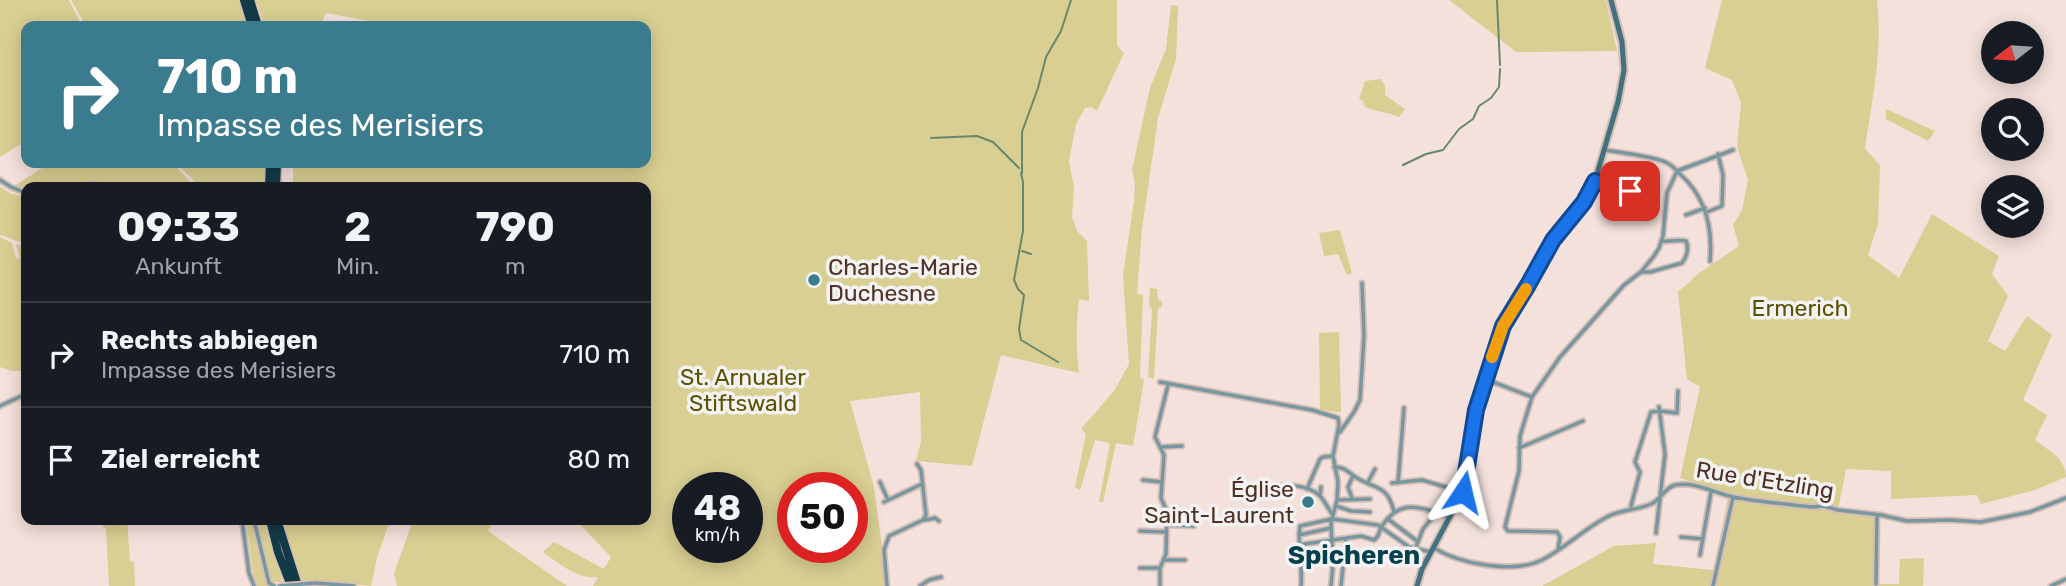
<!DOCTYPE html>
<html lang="de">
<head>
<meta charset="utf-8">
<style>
  :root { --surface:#171b24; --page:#20242c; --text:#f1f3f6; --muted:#9ea1a6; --line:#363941 }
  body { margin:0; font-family:Rubik,sans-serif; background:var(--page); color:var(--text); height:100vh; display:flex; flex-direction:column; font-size:26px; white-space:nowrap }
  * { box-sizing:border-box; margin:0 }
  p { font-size:23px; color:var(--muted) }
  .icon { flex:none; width:38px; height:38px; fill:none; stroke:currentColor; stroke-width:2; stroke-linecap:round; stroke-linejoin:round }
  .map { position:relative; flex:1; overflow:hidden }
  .sheet { position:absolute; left:21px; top:182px; width:630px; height:343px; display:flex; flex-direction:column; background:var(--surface); border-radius:14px; box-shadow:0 4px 18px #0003 }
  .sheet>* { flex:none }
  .hud { position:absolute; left:21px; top:21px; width:630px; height:147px; border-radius:14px; box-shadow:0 4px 18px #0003; background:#3a7b8e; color:#fff; overflow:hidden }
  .needle { width:46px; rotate:253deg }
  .buttons { position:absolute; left:1981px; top:21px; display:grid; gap:14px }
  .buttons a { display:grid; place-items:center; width:63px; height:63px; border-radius:50%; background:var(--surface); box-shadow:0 4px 18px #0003; font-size:35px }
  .speed { position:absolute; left:672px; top:472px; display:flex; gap:14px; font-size:35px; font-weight:700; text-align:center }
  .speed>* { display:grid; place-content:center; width:91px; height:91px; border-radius:50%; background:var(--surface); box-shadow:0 4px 18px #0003; line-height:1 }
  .speed small { font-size:18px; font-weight:400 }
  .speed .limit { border:10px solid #d22; background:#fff; color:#111 }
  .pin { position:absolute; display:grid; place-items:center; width:60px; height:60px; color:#fff; margin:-30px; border-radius:14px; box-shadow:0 4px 10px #0006 }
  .me { position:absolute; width:77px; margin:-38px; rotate:10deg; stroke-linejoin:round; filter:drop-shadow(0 0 5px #0008) }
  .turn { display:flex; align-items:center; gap:24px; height:147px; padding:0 21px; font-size:32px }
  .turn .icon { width:91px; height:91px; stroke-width:2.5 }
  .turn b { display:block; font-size:49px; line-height:60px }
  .eta { display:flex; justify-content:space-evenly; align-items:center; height:119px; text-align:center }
  .eta b { font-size:42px; font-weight:700; line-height:49px }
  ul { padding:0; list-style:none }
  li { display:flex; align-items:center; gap:21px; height:105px; padding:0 21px; border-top:2px solid var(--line) }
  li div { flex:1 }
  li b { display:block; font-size:26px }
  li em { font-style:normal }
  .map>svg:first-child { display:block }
  .green { fill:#d9cf92; fill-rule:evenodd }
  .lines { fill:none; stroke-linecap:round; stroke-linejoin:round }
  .stream { stroke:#67886d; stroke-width:2 }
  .minor-casing { stroke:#d4beb6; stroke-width:7 }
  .secondary-casing { stroke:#d4beb6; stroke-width:9 }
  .motorway-casing { stroke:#d4beb6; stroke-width:11 }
  .minor { stroke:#7997a1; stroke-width:3.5 }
  .secondary { stroke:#42717f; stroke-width:5 }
  .motorway { stroke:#123b47; stroke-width:8 }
  .minor-bridge-casing { stroke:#d4beb6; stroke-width:7; stroke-linecap:butt }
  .minor-bridge { stroke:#7997a1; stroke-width:3.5 }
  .route-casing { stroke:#114b97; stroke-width:18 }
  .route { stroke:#1a73e8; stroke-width:12 }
  .slow { stroke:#f59e0b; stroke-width:12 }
  .poi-dot { fill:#3a7b8e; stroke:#f3f3f3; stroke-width:2.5 }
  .labels { text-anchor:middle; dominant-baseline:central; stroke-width:7; stroke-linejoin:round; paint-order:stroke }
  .poi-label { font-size:23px; fill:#523024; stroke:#f3f3f3; text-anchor:start }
  .park-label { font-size:23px; fill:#5d5100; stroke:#f3f3f3 }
  .street-label { font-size:23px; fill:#523024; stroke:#f3f3f3 }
  .quarter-label { font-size:26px; font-weight:bold; fill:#05404f; stroke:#f3f3f3 }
</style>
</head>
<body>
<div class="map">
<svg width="2066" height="586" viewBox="0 0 2066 586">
  <rect width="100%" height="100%" fill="#f4e1db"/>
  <path class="green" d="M0 0H69L82 26H26V141L0 157Z
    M71 0H240L248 26H86Z
    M256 0H1117V45L1124 53 1097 111 1092 107 1085 108 1076 124 1069 161 1074 188 1072 217 1077 231 1087 241 1089 301 1079 299C1076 325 1076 347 1079 373L1001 355 972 466 916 461 921 441 920 392 850 401 874 487 883 554 885 586H593L598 577C579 580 558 563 543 552L554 542 604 569 611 557 576 520H646V187H293V163H646V26H396L326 13 320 26H265ZM688 488H747V548H688ZM793 488H852V548H793Z
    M1449 0H1606L1617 51 1516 52Z
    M1722 0H1877C1883 51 1872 99 1865 149L1880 165 1878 224 1868 255 1899 278 1932 214 1999 256 1992 274 2008 296 1988 341 2005 351 2027 316 2052 335 2023 400 2047 415 2035 440C2049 451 2066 458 2066 477L2035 490 1981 504 1977 495 1891 499V471L1846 469 1838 510 1877 515 1876 584H1899L1900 559 1924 558 1923 586H1542L1614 546 1656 543 1653 564 1713 570 1729 494 1680 478 1700 387 1687 379 1678 292 1698 274 1739 246 1733 225 1742 210 1748 180 1737 147 1741 103 1732 80 1705 68Z
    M1171 5 1178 6 1176 59 1158 118 1142 229 1137 294 1143 295 1140 377 1144 380 1133 446 1116 443 1103 502H1099L1110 443 1095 440 1080 490 1075 487 1086 434 1081 429 1114 391 1129 364 1123 276 1134 201 1135 183 1132 170 1150 88 1166 49Z
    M1381 79 1385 86V95L1405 109 1399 117C1387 112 1377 112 1365 107L1363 101 1359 99 1365 81Z
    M1886 109 1935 131 1928 141 1886 119Z
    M50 163H172L191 182 194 187H114L91 182 71 187H26V191L16 185Z
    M176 163H266V187H197L193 180Z
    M0 187 12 194 26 196V244L0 235Z
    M1340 230 1352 273 1347 275 1338 254 1324 256 1319 233Z
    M0 237 12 243 16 259 20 258 16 244 26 247V371H12L0 367Z
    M1150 288 1157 289 1158 300 1162 301V307L1158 308 1154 379 1148 377 1152 310 1149 305Z
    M1339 332 1341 412 1320 410 1319 333Z
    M102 520H127L130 561 134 562 135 586H109L106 528 103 527Z
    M246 520H251L269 586H257L254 579Z
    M256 520H264L283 582H272Z
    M283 520H390L377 558 371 586 314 580 302 581 288 542Z
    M413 520H491L494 522 488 530 492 534 567 586H397L394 574Z"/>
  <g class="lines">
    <path class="stream" d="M1497 0 1500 65
      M931 138 977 136 993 142 1019 168
      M1403 165 1426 154 1443 150 1459 129 1473 119 1479 106 1491 98 1499 87 1500 69
      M1022 251 1031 254
      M1058 362 1021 340 1019 329 1024 295 1018 289 1014 280 1023 231V182L1021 173H1022V132L1038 88 1046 57 1061 31 1071 0"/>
    <g class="minor-casing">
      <path id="minor" d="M1604 150C1617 152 1658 157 1667 163 1672 165 1676 170 1680 174 1706 197 1713 227 1710 261
        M1677 171 1733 150
        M0 180 11 187 26 193
        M1595 181 1630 191 1627 209
        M75 187 91 184 110 187
        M1605 205 1610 185
        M1707 212 1722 206 1723 175 1718 154
        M1686 215 1705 208
        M1641 272H1650L1682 263C1687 257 1689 248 1686 241 1680 239 1670 242 1661 241
        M1485 379 1532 397 1560 357 1624 285 1641 272 1654 256 1659 248 1663 236 1667 193 1677 171
        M1160 382 1312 410 1338 418 1339 425 1333 456 1338 482 1337 500 1331 523 1333 564 1331 586
        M1532 397 1520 436 1519 471 1505 527 1508 531 1557 532 1560 537 1558 550
        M0 406 26 394
        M1340 432 1354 412 1360 400 1364 336 1362 283
        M1161 447 1182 446
        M1519 448 1583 421
        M1334 467C1344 467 1347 471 1354 476 1372 489 1388 483 1394 512
        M1143 480 1162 482
        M880 482 888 500
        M1368 482 1375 469
        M1392 483 1422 480 1463 492
        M1398 483 1404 408
        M1253 489C1272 485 1305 481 1320 496 1325 501 1328 509 1333 515
        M1307 489 1320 459 1323 457 1333 456
        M1320 495 1321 487
        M1352 498 1348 487 1353 476
        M1337 500 1370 499
        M884 502 922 484
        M1336 506 1351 511 1370 512
        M1631 506 1640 472 1635 462 1651 412 1660 411 1677 413 1678 391
        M1388 519 1417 541
        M242 520 249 573 254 586
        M254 520 269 583 274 586
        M925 520 935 518 939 521
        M164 521 214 520
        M1167 525 1194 526
        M1140 531 1166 532
        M1656 533 1665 454 1659 407
        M1299 535 1331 528
        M1681 537 1703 539
        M1298 545 1361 536 1374 540C1380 536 1378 532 1382 526 1401 497 1422 508 1449 517
        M1416 547 1423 529 1436 513
        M1434 548C1460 564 1513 574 1542 560 1565 548 1583 530 1605 518 1620 509 1635 511 1651 504 1661 500 1664 488 1675 485 1693 481 1715 493 1733 497 1759 502 1786 504 1813 507L1823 506 1838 510 1881 515 1907 521 1951 520 1981 522 2030 512 2066 498
        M1700 555 1711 492
        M1164 560H1185
        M1140 568H1160
        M315 583 354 586
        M1876 584 1877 515
        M887 586 884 550 889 536 923 520 926 515 921 470 917 464
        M920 586 929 580 941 577
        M1160 586V568L1166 554 1167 512 1161 498 1164 455 1155 437 1168 385
        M1301 586C1303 566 1297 547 1300 526L1332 519 1378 525 1409 547 1431 552
        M1341 586 1346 539
        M1713 586 1733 497
        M2051 586 2066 579"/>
    </g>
    <g class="secondary-casing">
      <path id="secondary" d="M1417 586 1422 569 1463 492 1476 410 1503 325 1528 285 1553 240 1584 202 1595 181 1618 102 1624 70 1622 42 1611 0"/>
    </g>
    <g class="motorway-casing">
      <path id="motorway" d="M244 0 252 26
        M250 0 258 26
        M269 187 270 163
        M276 187 277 163
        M270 520 278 552 291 586
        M277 520 298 586"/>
    </g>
    <use href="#minor" class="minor"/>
    <use href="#secondary" class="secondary"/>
    <use href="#motorway" class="motorway"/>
    <g class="minor-bridge-casing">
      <path id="minor-bridge" d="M279 586 315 583"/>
    </g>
    <use href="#minor-bridge" class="minor-bridge"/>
  </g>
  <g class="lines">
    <g class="route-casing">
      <path id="route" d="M1463 492 1476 410 1503 326 1528 285 1553 240 1584 202 1595 181 1630 191"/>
    </g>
    <use href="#route" class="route"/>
    <path class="slow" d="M1492 357 1503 326 1526 289"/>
  </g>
  <g class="poi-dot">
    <circle cx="814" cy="280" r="7"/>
    <circle cx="1308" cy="502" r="7"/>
  </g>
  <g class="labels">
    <g class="poi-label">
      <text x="828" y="267">Charles-Marie<tspan x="828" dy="26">Duchesne</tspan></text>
      <text x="1294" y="489" text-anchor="end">Église<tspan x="1294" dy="26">Saint-Laurent</tspan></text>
    </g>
    <g class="park-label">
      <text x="1800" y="308">Ermerich</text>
      <text x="743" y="377">St. Arnualer<tspan x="743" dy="26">Stiftswald</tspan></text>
    </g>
    <g class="street-label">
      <text transform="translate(1765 480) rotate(9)">Rue d'Etzling</text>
    </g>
    <g class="quarter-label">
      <text x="1354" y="555">Spicheren</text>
    </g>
  </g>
</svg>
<div class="buttons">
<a><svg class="needle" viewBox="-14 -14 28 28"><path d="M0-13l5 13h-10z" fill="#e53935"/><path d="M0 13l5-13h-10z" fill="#9ea1a6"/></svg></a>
<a><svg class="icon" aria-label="search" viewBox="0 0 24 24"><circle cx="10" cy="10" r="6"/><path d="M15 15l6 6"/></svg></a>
<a><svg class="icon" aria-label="layers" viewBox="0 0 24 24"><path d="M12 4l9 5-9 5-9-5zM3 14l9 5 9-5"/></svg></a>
</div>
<div class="speed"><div>48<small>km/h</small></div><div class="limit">50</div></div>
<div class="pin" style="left:1630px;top:191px;background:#d93025"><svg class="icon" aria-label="arrive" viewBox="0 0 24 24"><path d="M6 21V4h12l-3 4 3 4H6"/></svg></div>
<svg class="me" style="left:1463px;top:492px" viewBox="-20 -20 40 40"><path d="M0-17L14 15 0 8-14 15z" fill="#1a73e8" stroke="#fff" stroke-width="4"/></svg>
<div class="hud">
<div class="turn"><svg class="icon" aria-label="right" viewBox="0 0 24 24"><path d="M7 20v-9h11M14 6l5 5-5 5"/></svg><div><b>710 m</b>Impasse des Merisiers</div></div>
</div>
<section class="sheet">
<div class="eta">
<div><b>09:33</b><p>Ankunft</p></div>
<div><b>2</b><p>Min.</p></div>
<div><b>790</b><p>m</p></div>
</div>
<ul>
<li><svg class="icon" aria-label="right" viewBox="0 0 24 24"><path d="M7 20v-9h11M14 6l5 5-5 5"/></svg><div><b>Rechts abbiegen</b><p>Impasse des Merisiers</p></div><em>710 m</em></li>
<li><svg class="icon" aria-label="arrive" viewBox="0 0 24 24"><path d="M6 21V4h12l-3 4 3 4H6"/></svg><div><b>Ziel erreicht</b></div><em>80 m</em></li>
</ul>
</section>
</div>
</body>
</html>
